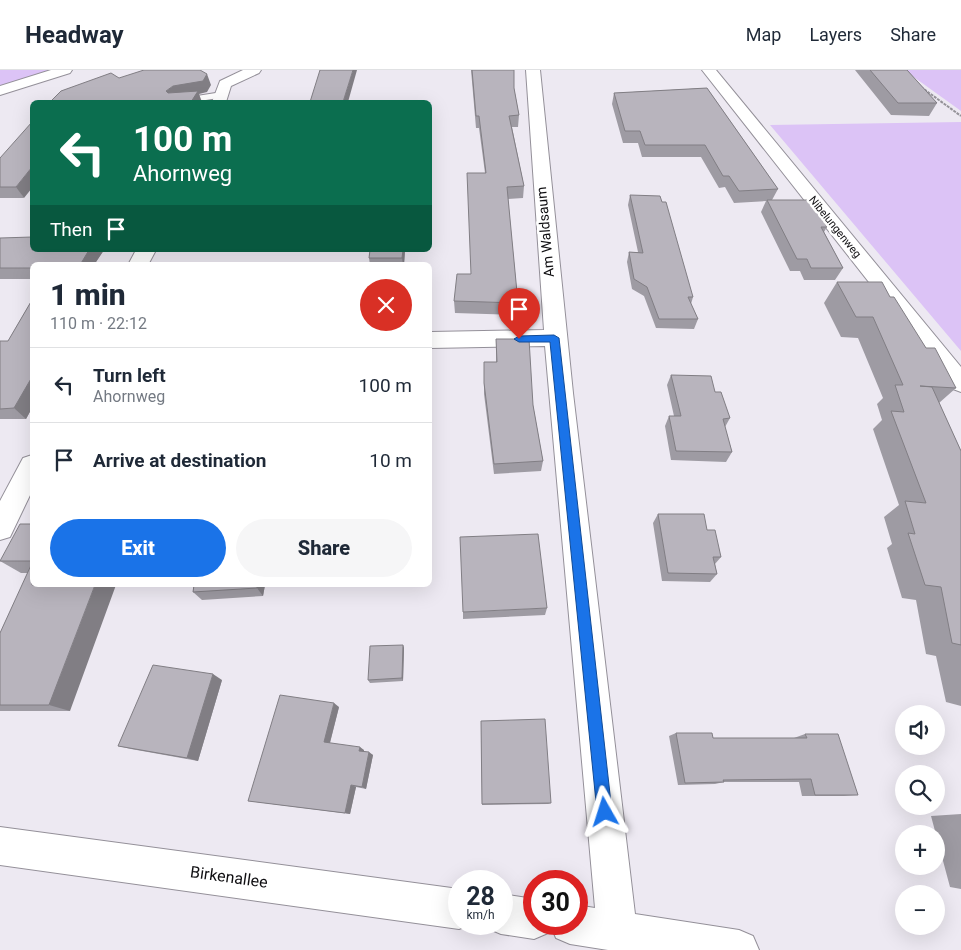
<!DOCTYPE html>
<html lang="en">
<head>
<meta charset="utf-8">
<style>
  :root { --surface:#fff; --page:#f6f6f7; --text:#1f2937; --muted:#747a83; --line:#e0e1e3; --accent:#1a73e8 }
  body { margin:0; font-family:Roboto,sans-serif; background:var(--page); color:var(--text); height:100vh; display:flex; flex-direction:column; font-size:19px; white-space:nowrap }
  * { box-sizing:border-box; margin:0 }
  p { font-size:16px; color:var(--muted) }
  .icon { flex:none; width:28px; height:28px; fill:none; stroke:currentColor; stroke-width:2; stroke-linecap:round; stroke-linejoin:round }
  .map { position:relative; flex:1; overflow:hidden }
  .panel { position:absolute; left:30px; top:192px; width:402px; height:325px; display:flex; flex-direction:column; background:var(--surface); border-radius:8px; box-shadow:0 5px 20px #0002 }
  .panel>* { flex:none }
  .banner { position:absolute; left:30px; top:30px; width:402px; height:152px; border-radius:8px; box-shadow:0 5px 20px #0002; background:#0b6e4f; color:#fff; overflow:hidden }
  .fabs { position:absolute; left:895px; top:635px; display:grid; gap:10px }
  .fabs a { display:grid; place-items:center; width:50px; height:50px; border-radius:50%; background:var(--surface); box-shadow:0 5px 20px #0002; font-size:25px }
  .speed { position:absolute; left:448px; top:800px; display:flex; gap:10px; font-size:25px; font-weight:700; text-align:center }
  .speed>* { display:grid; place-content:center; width:65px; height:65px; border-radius:50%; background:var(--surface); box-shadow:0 5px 20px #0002; line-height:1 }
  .speed small { font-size:12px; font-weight:400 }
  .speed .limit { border:8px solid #d22; background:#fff; color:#111 }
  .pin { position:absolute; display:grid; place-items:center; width:42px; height:42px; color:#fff; margin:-51px -21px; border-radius:50% 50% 50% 0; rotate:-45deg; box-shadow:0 0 5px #0007 }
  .pin .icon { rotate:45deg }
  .me { position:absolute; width:55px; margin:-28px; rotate:354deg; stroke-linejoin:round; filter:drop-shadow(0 0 4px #0008) }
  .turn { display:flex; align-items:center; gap:18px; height:105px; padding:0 20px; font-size:22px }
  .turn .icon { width:65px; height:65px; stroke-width:2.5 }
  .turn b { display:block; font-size:35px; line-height:42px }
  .then { display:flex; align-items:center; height:48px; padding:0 20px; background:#0003; gap:10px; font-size:19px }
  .round { display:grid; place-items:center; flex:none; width:52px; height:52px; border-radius:26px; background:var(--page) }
  .summary { display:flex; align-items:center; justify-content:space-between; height:85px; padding:0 20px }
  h1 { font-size:30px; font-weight:800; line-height:38px }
  .button { display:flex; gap:10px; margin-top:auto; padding:10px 20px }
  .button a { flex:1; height:58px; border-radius:30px; background:var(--accent); color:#fff; font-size:20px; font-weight:800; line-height:58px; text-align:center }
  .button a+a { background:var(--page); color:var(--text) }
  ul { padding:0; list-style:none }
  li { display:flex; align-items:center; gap:15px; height:75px; padding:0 20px; border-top:1px solid var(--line) }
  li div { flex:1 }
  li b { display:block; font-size:19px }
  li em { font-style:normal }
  header { display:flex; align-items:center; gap:30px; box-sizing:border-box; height:70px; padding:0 25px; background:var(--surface); border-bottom:1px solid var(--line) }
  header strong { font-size:24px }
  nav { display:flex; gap:28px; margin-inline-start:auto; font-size:18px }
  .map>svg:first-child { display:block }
  .green { fill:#dcc3f6 }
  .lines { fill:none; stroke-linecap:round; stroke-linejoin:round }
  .service-casing { stroke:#949099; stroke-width:2 }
  .minor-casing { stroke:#949099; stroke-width:2 }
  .path { stroke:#949298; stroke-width:2; stroke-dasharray:3 1; stroke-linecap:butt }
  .service { fill:#fff; fill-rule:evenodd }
  .minor { fill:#fff; fill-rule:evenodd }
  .wall { fill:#9e9ba3 }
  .shaded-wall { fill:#817e84 }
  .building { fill:#b8b4bd; stroke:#817e84 }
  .route { fill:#1a73e8; stroke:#114b97 }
  .labels { text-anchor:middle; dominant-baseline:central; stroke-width:5; stroke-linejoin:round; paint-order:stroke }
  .far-street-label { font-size:11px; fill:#0f0e11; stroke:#fff }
  .street-label { font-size:14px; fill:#0f0e11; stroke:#fff }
  .near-street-label { font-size:16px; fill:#0f0e11; stroke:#fff }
</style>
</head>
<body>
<header>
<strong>Headway</strong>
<nav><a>Map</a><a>Layers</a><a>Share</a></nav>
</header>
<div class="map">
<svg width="961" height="880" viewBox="0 0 961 880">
  <rect width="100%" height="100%" fill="#ede9f2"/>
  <path class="green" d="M0 0H50L0 16Z
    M904 0H961V41Z
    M961 52V281L770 55Z"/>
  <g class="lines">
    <g class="service-casing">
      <path id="service" d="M222 22 227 25 225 27 193 32H173L178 29Z"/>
    </g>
    <g class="minor-casing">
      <path id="minor" d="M51 0H72L70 3 0 25V16Z
        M243 0H261L259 3 231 16 226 32H212L220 11Z
        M526 0H540L573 323 635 844 739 860 753 866 759 880H608L570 874 556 868 551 856 548 863 534 869 501 864 487 858 485 854H501V824L534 829V854H576V835L595 838 545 276 430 278V262L544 260Z
        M702 0H716L961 297V322L953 319Z
        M136 180H156L148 195H128Z
        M32 385V421L10 467 0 470V431L23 388Z
        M0 757 459 819V854H471L459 859 0 795Z"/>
    </g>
    <path class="path" d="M921 17 961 46"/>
    <use href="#service" class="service"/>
    <use href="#minor" class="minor"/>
  </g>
  <path class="wall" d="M471 0H514V18L519 45 518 57H512L524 116 523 128 508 129 518 233 517 245 455 243 454 231 471 204 485 103 479 58H476Z
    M855 0H907L937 33 929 46 891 45Z
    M707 18 778 119 772 130 827 157 824 162 843 198 835 210H804L800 201H790L761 142 766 131 734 133 725 117 719 118 701 87H642L638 73H623L612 34 614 23Z
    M0 88 24 128H0Z
    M630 125 693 227 691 234 698 249 694 259 656 258 644 226 632 219 627 192 629 182H638L628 135Z
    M0 168 32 180H104L94 195H32V209H0Z
    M405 180 404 195H370L369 188Z
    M837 212 890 227 926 278 956 318 939 333 961 381V636L946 632 936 586 926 584 916 530 902 528 887 478 892 474 884 447 899 435 873 359 882 350 877 334 883 328 858 268 841 267 824 233Z
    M32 230V338L26 349H0V271H8Z
    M496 269 533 335 543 391 541 401 494 404 484 324V292H496Z
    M671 305 715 322 730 348 725 357 732 382 726 392 671 390 665 356 669 346H674L667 315Z
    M658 444 707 460 721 487 715 494 717 504 710 512 662 511 653 453Z
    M32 454V515L70 641H0V563L28 503H21L0 491Z
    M194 515H265L263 526 202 530 193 522Z
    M547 538 545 545 463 549V542Z
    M403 575 404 578 403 611 370 613 368 610Z
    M222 610 198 691 131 679 118 676Z
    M339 637 330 673 364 680V681L373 685 366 719 356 717 350 744 248 731Z
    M481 651 551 733 548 734 482 735Z
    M676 663 713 668H794L805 664 858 725 844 726H802L799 712H724L715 714 678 715 669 666Z
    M961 744V819L950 817 931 746Z"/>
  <path class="shaded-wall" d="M353 0H357L348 32H343Z
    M207 4 211 15 207 22 199 24 202 32H171L166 21 173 16Z
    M32 97V118L24 128 16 117Z
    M89 180H104L94 195H80Z
    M403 180H405L404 195H403L402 188Z
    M32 307V338L26 349 14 338Z
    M95 515H116L70 641 49 635Z
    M257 515H265L263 526 257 518Z
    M403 575 404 578 403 611 402 608Z
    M213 604 222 610 198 691 187 688Z
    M334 633 339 637 329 676 324 672Z
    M360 677 364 680V684L359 681Z
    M369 682 373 685 366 719 362 717Z
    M351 715 356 717 350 744 345 743Z"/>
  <path class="building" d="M144 0H200L207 4 203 11 173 16 166 21 168 23 198 21 191 32H50L61 21 111 3 119 8Z
    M320 0H353L343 32H310Z
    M472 0H514V18L519 45 509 46 524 116 507 117 518 233 454 231 457 204H471L467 103H486L479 46H476Z
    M870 0H907L937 33H898Z
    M707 18 778 119 739 121 729 106H723L705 75H645L640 61H625L614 23Z
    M32 52V97L16 117H0V88Z
    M630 125 660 126 662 132H666L693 227H688L698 249H659L647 217 634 209 629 182 643 183Z
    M767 130H811L827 157H821L843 198H811L807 189H797Z
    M32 167V180H89L80 195H32V198H0V168Z
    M370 180H403L402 188H369Z
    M837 212H882L890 227H894L926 278H935L956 318 920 316 932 317 961 381V575L952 573 941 517 925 515 908 463 915 464 905 431 926 433 891 341 904 342 895 315H903L873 247H856Z
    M32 230V307L14 338 0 339V271H8Z
    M496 269H529L533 335 543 391 494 394 484 313V292H497Z
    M671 305 711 306 715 322H721L730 348 723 349 732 382 676 381 669 346H681Z
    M658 444H704L707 460H715L721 487H713L717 504 668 503Z
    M20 454H32V491H0Z
    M538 464 547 538 463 542 460 467Z
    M32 493V515H95L49 635H0V563Z
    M194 515H257V518L193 522Z
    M403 575 402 608 368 610 370 576Z
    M153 595 213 604 187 688 118 676Z
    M280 625 334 633 324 672 360 677 359 681 369 682 362 717 351 715 345 743 248 731Z
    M545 649 551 733 482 734 481 651Z
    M676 663H712L713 668H807L805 664H838L858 725H815L811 709 723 710 724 712 685 713Z"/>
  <path class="route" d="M554 265 559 268 612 742 610 747 605 749 599 747 597 742 550 272H519L514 269 519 266Z"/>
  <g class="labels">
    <g class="far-street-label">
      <text transform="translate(835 157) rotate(51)">Nibelungenweg</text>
    </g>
    <g class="street-label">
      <text transform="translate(545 162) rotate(-95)">Am Waldsaum</text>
    </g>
    <g class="near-street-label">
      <text transform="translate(229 807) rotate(8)">Birkenallee</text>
    </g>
  </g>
</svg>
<div class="fabs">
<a><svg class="icon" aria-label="sound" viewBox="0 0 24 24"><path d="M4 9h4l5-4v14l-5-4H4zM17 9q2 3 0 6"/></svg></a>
<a><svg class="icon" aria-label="search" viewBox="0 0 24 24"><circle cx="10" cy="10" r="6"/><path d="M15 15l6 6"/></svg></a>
<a>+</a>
<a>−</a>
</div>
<div class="speed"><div>28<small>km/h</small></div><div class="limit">30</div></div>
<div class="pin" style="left:519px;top:269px;background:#d93025"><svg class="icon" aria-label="arrive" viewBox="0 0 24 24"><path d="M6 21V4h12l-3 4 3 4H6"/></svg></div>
<svg class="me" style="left:605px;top:742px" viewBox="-20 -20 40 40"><path d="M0-17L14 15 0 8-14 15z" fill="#1a73e8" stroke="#fff" stroke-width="4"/></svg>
<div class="banner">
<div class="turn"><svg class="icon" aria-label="left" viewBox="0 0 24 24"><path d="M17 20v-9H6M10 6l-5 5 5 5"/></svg><div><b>100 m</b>Ahornweg</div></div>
<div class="then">Then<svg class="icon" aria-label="arrive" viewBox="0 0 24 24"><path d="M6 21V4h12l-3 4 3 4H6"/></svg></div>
</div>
<section class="panel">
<div class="summary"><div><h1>1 min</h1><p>110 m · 22:12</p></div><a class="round" style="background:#d93025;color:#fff"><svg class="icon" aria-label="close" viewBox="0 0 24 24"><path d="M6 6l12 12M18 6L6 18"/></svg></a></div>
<ul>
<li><svg class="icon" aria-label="left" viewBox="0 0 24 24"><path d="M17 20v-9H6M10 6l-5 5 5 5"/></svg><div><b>Turn left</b><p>Ahornweg</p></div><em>100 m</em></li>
<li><svg class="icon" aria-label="arrive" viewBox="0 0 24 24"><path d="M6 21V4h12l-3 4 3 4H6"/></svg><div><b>Arrive at destination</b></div><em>10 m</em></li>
</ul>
<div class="button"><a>Exit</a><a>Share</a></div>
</section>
</div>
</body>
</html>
